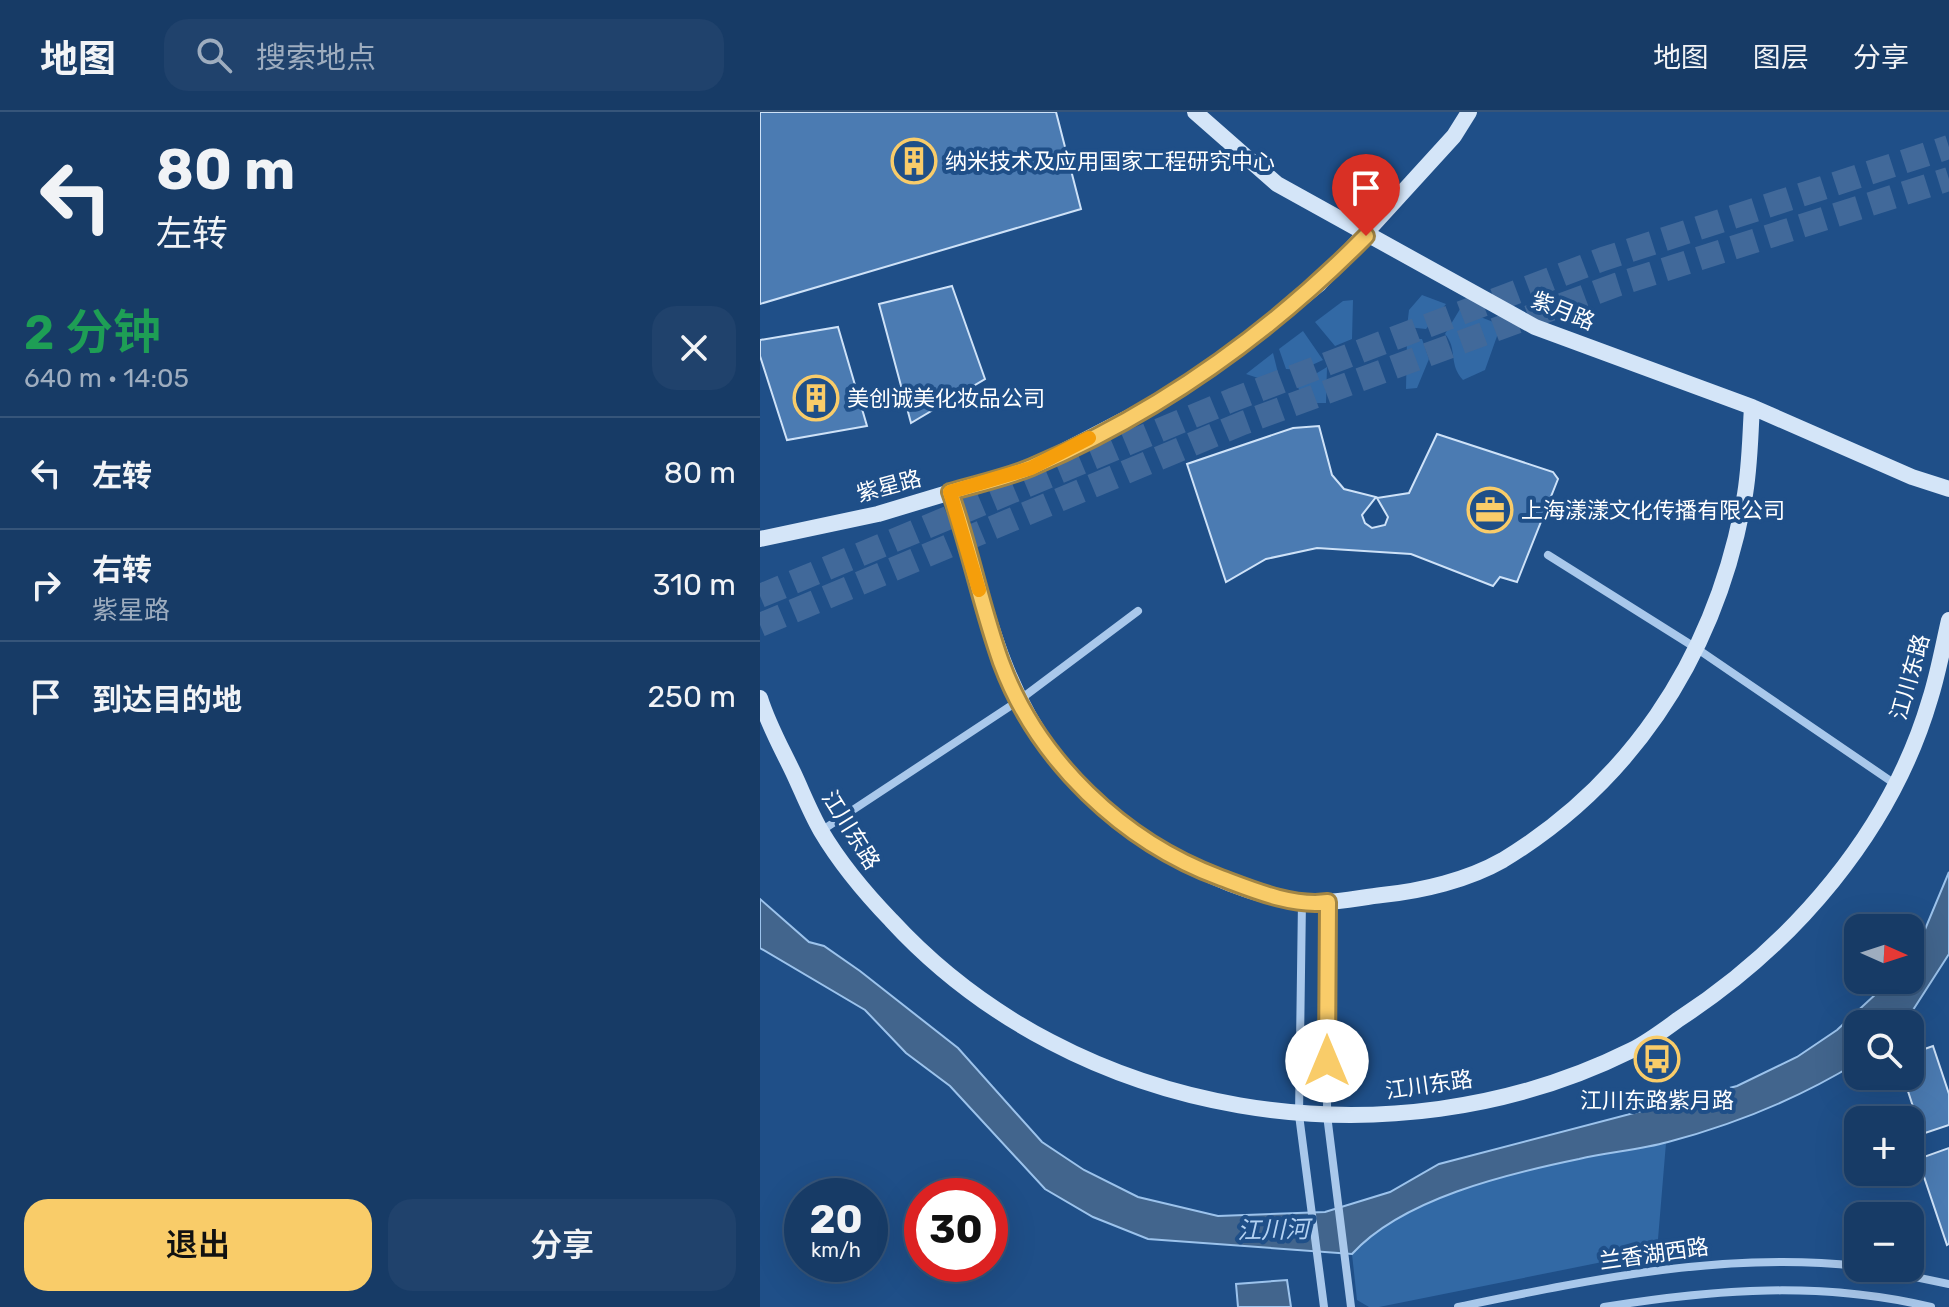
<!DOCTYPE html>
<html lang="zh">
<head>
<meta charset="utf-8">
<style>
  :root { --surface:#173b66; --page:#20426c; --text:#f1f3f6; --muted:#9eadbf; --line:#36557a; --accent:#f9cc69 }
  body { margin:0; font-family:Rubik,"Noto Sans SC",sans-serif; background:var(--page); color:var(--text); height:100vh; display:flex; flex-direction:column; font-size:30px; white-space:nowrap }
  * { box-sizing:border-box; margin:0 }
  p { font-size:26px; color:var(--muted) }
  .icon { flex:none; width:44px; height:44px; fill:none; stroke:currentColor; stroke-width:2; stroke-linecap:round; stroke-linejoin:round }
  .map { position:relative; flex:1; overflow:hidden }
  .details { display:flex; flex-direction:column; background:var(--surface); width:760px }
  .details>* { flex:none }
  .top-card { background:#173b66; color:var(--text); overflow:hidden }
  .needle { width:52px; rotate:93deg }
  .fabs { position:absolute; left:1084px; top:802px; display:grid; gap:16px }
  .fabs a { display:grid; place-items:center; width:80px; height:80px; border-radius:16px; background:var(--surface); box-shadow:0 8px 32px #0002,0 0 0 2px var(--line); font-size:40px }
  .speed { position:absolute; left:24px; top:1066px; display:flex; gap:16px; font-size:40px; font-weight:700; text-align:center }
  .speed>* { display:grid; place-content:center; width:104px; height:104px; border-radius:50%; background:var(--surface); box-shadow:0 8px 32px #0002,0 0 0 2px var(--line); line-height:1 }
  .speed small { font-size:20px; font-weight:400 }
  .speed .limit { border:12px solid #d22; background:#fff; color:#111 }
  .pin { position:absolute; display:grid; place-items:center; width:68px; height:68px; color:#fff; margin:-82px -34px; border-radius:50% 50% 50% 0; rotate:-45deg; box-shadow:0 0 8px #0007 }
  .pin .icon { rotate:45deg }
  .me { position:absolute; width:88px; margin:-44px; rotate:0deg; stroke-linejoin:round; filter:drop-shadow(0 0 6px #0008) }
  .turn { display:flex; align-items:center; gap:28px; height:168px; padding:0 24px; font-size:36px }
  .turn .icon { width:104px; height:104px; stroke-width:2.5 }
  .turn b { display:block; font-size:56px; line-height:68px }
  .round { display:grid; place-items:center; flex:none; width:84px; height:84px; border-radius:24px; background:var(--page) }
  .summary { display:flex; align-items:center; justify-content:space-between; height:136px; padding:0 24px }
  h1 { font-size:48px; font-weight:600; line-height:60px; color:#1e9e55 }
  .action { display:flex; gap:16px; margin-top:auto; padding:16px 24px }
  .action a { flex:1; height:92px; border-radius:24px; background:var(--accent); color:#111; font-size:32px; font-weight:600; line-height:92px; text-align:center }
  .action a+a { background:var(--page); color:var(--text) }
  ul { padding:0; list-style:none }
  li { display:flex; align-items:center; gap:24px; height:112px; padding:0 24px; border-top:2px solid var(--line) }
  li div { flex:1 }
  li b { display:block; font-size:30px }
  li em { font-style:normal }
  header { display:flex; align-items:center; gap:48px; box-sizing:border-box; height:112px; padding:0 40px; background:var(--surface); border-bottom:2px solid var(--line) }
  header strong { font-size:38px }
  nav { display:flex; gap:44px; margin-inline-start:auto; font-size:28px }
  .search { width:560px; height:72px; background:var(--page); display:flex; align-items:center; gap:20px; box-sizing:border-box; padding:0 28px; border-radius:24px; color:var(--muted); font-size:30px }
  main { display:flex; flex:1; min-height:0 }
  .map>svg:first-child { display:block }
  .green { fill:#3269a5 }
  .water { fill:#42658d; stroke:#9cc3ec; stroke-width:2 }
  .building { fill:#4b7bb2; stroke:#cee2f8; stroke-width:2 }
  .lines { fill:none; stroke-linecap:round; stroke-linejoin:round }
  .highway-tunnel { stroke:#41699a; stroke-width:24; stroke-dasharray:24 12; stroke-linecap:butt }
  .street { stroke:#a9c8eb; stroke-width:8 }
  .secondary { stroke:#d4e5f8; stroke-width:16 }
  .route-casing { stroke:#a28544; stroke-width:20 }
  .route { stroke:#f9cc69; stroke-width:14 }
  .slow { stroke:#f59e0b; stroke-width:14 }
  .labels { text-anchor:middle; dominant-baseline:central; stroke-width:8; stroke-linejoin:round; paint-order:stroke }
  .poi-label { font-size:22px; fill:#fff; stroke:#1f4f88; text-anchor:start }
  .street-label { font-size:22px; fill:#fff; stroke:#1f4f88 }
  .water-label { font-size:24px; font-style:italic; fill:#b4d2f2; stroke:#1f4f88 }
</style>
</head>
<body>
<header>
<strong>地图</strong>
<div class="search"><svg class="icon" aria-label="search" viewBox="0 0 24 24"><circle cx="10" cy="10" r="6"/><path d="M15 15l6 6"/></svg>搜索地点</div>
<nav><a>地图</a><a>图层</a><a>分享</a></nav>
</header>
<main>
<section class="details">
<div class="top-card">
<div class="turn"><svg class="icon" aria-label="left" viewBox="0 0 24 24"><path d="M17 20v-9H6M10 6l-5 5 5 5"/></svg><div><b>80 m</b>左转</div></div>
</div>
<div class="summary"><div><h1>2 分钟</h1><p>640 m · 14:05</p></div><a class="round"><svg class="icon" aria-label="close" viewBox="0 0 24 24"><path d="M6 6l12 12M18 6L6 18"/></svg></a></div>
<ul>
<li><svg class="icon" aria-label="left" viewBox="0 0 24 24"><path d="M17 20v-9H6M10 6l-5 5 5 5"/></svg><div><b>左转</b></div><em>80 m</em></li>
<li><svg class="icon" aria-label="right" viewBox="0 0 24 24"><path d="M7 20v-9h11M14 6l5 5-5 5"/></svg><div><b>右转</b><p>紫星路</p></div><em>310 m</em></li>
<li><svg class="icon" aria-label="arrive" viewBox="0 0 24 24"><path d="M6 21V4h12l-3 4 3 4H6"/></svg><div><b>到达目的地</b></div><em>250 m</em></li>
</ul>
<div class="action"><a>退出</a><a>分享</a></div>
</section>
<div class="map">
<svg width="1189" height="1195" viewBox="0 0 1189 1195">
  <rect width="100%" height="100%" fill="#1f4f88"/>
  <path class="green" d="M662 183 686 192 666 217 647 215 649 198Z
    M593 188 592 227 575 234 555 210 583 189Z
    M700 197 741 213 725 258 703 268C688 252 698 237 685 222Z
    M543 219 563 248 541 258 526 257 519 237Z
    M647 227H662L669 247 657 276 646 277Z
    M513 241 518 261 504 268 486 262Z
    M567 255 566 291H545L537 273Z
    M906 1031 897 1139 619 1195H609L597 1188 592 1142C656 1072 814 1048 906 1031Z"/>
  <path class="water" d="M1189 760V842L1144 912H1098V950C1038 987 976 1012 908 1030 879 1038 848 1040 819 1047 746 1062 642 1087 592 1142L388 1127 333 1105 285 1077 190 974 146 941 105 898 0 836V787L49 830 64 834 100 859 198 936 282 1030 324 1058 378 1085 458 1104 565 1100 630 1080 679 1052 977 974 1037 945 1077 918 1131 868H1150V842L1161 827Z
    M527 1168 531 1195H478L476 1172Z"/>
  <path class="building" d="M0 0H296L321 97 0 192Z
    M192 174 225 267 151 311 119 192Z
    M78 215 107 314 27 328 0 244V228Z
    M559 314 572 363 584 377 616 385 602 403 605 411 612 416 625 413 628 405 617 386 649 381 677 322 793 360 798 367 757 470 740 465 733 474 651 442 557 436 506 447 466 470 427 352 533 316Z
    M1173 934 1189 982V1013L1162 1022 1143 964H1150V942Z
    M1189 1036V1132L1187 1133 1158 1047Z"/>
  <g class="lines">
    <path class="highway-tunnel" d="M0 484 472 288 843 147 1189 35
      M0 513 483 311 856 173 1189 67"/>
    <path class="street" d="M788 443 936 536 1135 672
      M61 719 258 589 378 499
      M542 789 539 1003 564 1195
      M568 790 567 1003 591 1195
      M1112 1156 1189 1172
      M698 1195C829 1168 964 1139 1098 1154
      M844 1195C955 1177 1061 1169 1171 1195"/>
    <path class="secondary" d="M435 0 517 72 775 215 992 295 1152 365 1189 377
      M190 380C221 469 234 561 291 639 344 712 470 794 563 790 582 790 603 785 622 783 662 779 708 768 743 748 804 711 857 661 897 603 941 539 970 464 984 388 990 357 990 325 992 295
      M0 427 118 402 271 356 400 289 496 223 559 172 694 24 709 0
      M0 586C8 612 21 635 33 660 42 679 50 700 61 719 80 751 105 781 131 808 315 1008 629 1059 872 938 888 930 904 918 919 907 1033 833 1131 720 1170 587 1178 562 1183 534 1189 508"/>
  </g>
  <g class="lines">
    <g class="route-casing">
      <path id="route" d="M567 949 568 790C533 795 493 778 461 766 363 730 277 648 241 550 221 494 210 436 190 380 217 372 246 366 272 355 398 301 510 221 606 124"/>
    </g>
    <use href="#route" class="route"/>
    <path class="slow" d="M219 478 190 380 271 356 329 326"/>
  </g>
  <defs>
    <g id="building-ring" transform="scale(2.3)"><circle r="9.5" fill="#1f4f88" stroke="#f9cc69" stroke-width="1.5"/><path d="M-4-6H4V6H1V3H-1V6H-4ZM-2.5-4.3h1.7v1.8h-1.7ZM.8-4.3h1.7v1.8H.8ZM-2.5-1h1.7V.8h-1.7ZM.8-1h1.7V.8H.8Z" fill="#f9cc69"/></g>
    <g id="office-ring" transform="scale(2.3)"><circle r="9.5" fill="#1f4f88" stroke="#f9cc69" stroke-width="1.5"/><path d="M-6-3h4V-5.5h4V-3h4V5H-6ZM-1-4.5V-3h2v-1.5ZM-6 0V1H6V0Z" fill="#f9cc69"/></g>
    <g id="bus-ring" transform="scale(2.3)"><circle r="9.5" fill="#1f4f88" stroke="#f9cc69" stroke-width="1.5"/><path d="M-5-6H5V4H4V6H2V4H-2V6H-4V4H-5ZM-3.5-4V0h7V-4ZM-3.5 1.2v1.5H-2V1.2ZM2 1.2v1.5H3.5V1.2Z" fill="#f9cc69"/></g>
  </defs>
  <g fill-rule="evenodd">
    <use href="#building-ring" x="154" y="49"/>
    <use href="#building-ring" x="56" y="286"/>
    <use href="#office-ring" x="730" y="398"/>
    <use href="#bus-ring" x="897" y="947"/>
  </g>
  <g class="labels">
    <g class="poi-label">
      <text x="185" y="49">纳米技术及应用国家工程研究中心</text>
      <text x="87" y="286">美创诚美化妆品公司</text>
      <text x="761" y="398">上海漾漾文化传播有限公司</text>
      <text x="897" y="988" text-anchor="middle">江川东路紫月路</text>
    </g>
    <g class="street-label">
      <text transform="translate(803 199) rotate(22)">紫月路</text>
      <text transform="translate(129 374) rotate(-15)">紫星路</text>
      <text transform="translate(1150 565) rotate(-74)">江川东路</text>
      <text transform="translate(91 718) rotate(58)">江川东路</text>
      <text transform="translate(669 973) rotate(-8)">江川东路</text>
      <text transform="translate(894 1142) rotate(-8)">兰香湖西路</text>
    </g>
    <g class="water-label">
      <text transform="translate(513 1118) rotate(-1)">江川河</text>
    </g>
  </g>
</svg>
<div class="fabs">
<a><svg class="needle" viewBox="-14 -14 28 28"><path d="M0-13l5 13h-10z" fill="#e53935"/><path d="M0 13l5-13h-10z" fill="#9eadbf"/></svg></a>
<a><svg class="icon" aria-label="search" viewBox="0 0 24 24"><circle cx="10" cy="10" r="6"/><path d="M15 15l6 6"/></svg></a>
<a>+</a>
<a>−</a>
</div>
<div class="speed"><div>20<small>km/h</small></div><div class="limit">30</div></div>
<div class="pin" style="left:606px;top:124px;background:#d93025"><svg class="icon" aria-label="arrive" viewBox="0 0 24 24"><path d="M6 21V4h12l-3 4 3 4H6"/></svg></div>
<svg class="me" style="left:567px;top:949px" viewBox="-20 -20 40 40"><circle r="19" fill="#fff"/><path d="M0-13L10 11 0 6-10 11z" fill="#f9cc69"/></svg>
</div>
</main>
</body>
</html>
